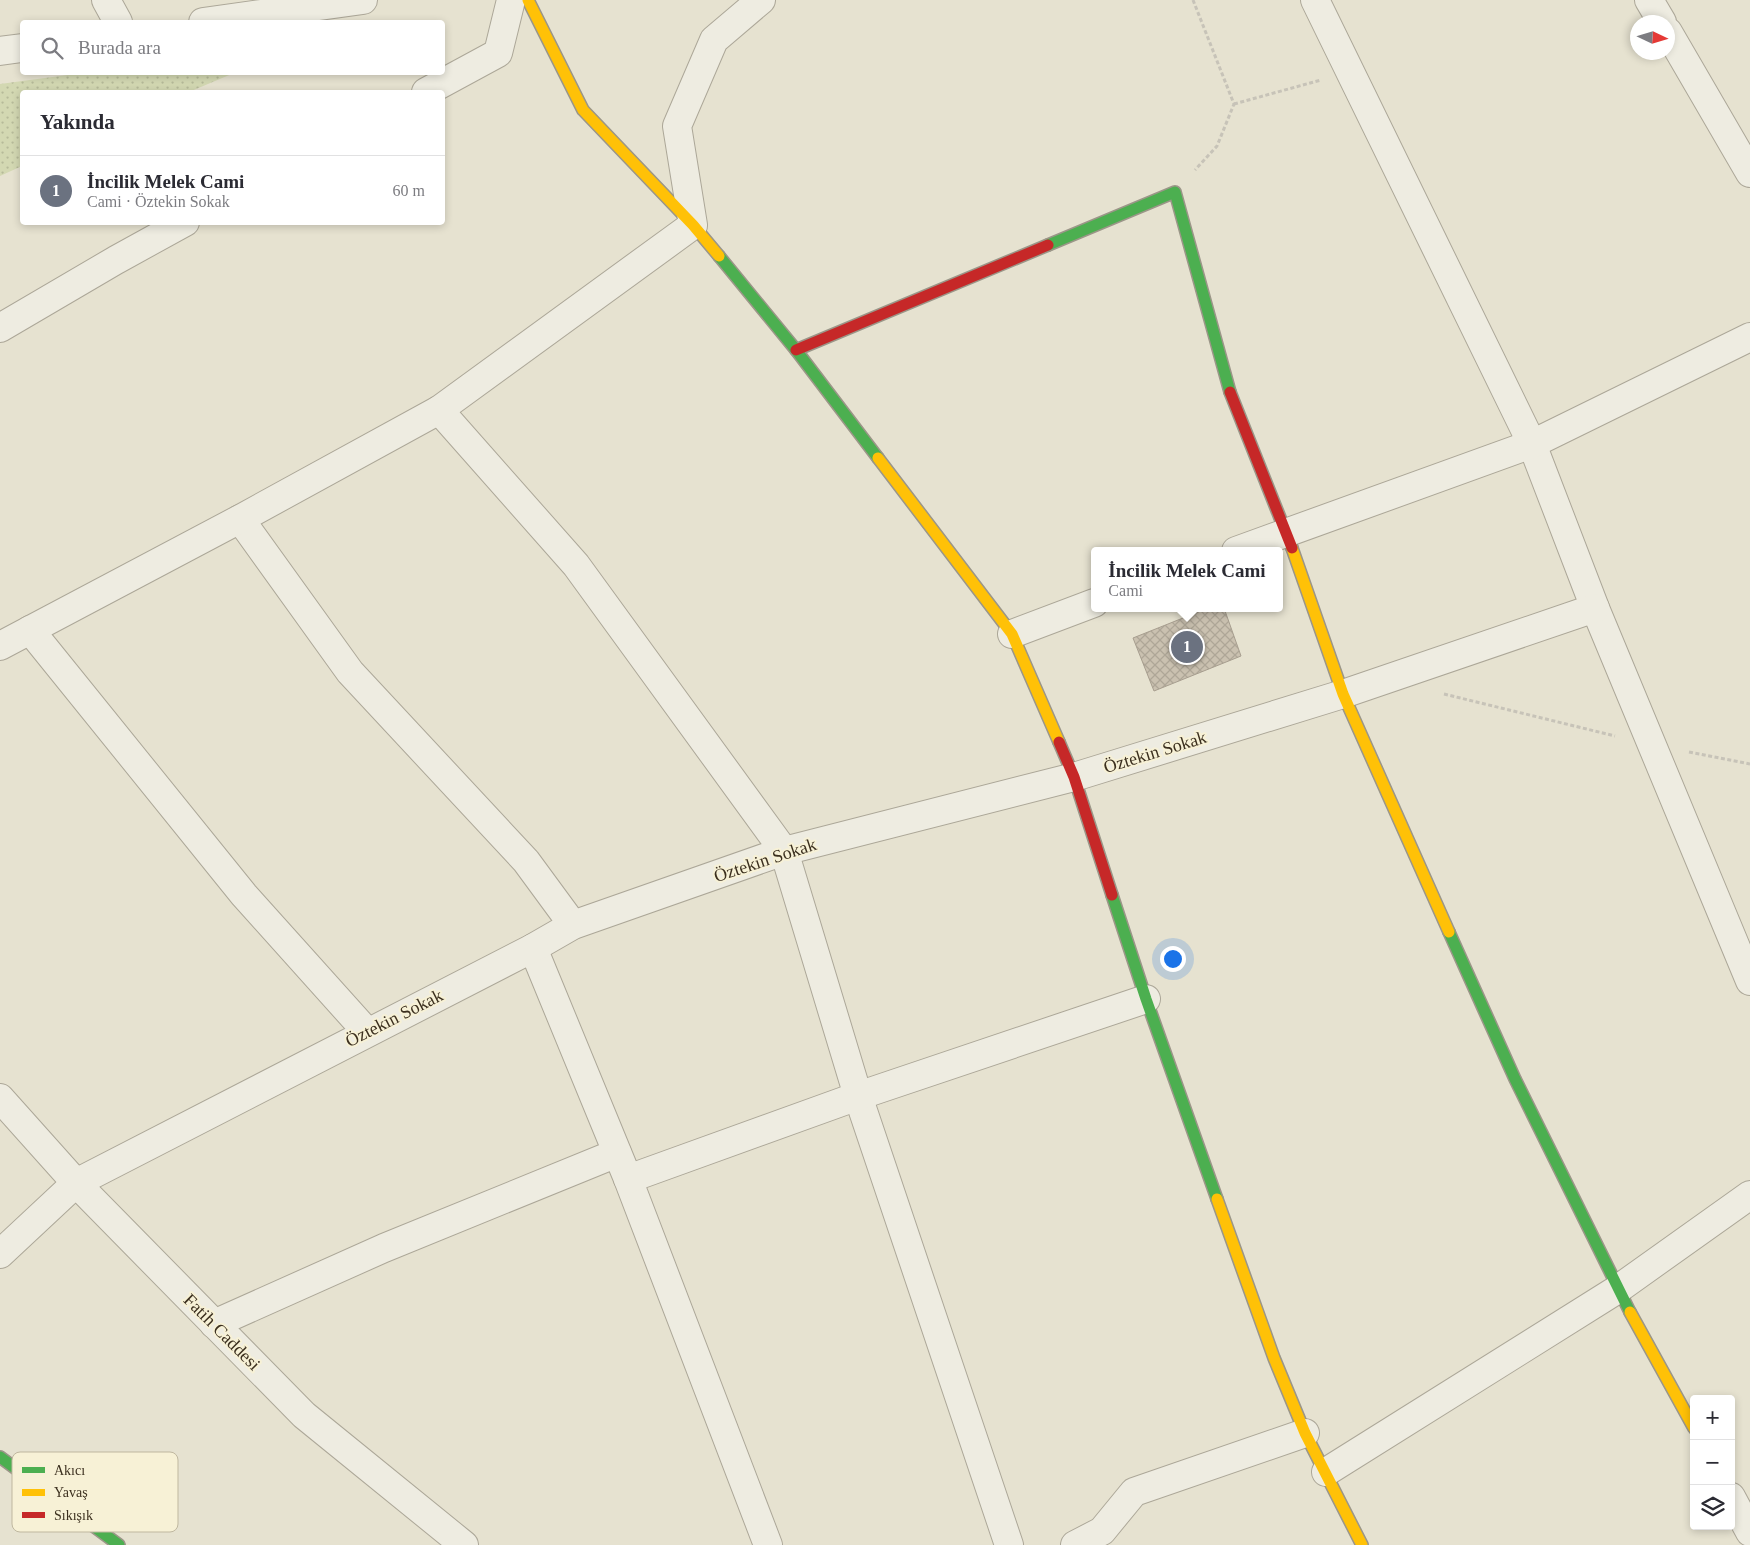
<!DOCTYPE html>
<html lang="tr">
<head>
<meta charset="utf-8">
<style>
	:root { --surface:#fff; --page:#f7f7f7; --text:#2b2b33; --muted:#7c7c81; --line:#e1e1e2; --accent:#0f766e }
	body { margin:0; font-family:"Times New Roman",serif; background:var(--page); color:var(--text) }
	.controls { position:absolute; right:15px; bottom:15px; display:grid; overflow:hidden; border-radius:5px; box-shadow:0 2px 8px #0003 }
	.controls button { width:45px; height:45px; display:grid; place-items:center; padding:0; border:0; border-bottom:1px solid var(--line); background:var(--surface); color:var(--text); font:25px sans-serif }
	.compass { position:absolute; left:1630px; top:15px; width:45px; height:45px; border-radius:50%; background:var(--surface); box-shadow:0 2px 8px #0003; rotate:94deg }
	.you { position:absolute; left:1172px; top:958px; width:18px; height:18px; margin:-12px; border:4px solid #fff; border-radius:50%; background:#1a73e8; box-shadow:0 0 0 8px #1a73e833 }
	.badge { display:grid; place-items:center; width:32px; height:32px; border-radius:50%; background:var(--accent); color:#fff; font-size:16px; font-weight:700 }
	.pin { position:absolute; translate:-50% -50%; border:2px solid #fff; box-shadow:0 1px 5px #0006 }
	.popup { position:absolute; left:1091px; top:547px; width:192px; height:65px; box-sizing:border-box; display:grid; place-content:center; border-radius:5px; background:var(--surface); filter:drop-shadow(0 1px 4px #0005); font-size:16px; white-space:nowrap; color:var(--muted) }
	.popup b { font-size:19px; color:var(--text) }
	.popup::after { content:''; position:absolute; left:50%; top:100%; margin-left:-10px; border:10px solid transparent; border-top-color:var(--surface) }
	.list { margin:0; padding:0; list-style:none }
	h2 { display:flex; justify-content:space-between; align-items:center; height:65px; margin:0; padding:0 20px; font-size:21px }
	h2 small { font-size:16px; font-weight:400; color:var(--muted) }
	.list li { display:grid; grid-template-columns:32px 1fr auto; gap:15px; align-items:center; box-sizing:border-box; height:70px; padding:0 20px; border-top:1px solid var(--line) }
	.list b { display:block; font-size:19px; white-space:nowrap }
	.list p { margin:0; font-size:16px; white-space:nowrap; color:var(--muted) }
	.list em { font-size:16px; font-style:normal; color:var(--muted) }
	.icon { flex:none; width:28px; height:28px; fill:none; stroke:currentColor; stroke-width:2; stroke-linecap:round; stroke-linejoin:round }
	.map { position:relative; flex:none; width:1750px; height:1545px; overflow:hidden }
	.search { position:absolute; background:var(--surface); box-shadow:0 2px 8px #0003; left:20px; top:20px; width:425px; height:55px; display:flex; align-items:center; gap:12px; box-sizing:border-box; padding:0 18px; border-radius:5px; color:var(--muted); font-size:19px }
	.panel { position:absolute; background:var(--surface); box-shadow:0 2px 8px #0003; left:20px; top:90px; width:425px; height:135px; border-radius:5px }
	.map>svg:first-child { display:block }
	.park { fill:url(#park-dots) }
	.building { fill:url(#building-cross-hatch); stroke:#a79e8f }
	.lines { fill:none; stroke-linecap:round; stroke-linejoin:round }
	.street-casing { stroke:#aca798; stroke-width:30 }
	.fast-casing { stroke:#9b9688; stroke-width:14 }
	.slow-casing { stroke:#9b9688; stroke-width:14 }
	.jam-casing { stroke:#9b9688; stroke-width:14 }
	.path { stroke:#c7c3b8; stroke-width:3; stroke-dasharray:4 2.5; stroke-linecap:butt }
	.street { stroke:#eeece1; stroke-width:28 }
	.fast { stroke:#4caf50; stroke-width:11 }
	.slow { stroke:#ffc107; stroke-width:11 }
	.jam { stroke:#c62828; stroke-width:11 }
	.labels { text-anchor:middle; stroke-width:4; stroke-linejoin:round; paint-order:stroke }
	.street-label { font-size:18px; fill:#3c301f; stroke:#f7f1d6 }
	.key { fill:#f7f1d6; stroke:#bfb79f; stroke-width:1 }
	.key-label { font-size:14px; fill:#3c301f }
</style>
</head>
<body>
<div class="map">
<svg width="1750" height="1545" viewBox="0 0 1750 1545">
	<defs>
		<pattern id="park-dots" width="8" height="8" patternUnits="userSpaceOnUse" patternTransform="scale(1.25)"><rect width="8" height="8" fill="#d3d8b2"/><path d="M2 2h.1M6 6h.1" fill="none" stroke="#b6ba99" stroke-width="1.8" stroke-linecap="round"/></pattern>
		<pattern id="building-cross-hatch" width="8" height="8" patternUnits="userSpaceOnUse" patternTransform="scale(1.25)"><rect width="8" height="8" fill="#cac1b0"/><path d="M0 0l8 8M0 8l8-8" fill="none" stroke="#aea697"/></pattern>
	</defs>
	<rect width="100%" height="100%" fill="#e6e2d0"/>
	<polygon class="park" points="90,72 234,72 234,73 189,92 22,92 22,166 0,176 0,84"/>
	<polygon class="building" points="1208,608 1224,608 1241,656 1154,691 1133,638"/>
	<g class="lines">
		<g class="street-casing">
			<g id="street">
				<polyline points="106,0 118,22"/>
				<polyline points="1315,0 1532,444 1595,608 1750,981"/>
				<polyline points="1649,0 1662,22"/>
				<polyline points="203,22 363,0"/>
				<polyline points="1668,32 1750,173"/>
				<polyline points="0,51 22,48"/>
				<polyline points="426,92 498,53 511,0"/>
				<polyline points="0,328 116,260 185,222"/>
				<polyline points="439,410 576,565 784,851 858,1096 1009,1545"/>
				<polyline points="240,519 350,672 526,861 573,925"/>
				<polyline points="1236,551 1532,444 1750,337"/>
				<polyline points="30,630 244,895 367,1032"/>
				<polyline points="1012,634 1094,603"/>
				<polyline points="0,646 240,519 439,410 693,225 677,126 714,40 761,0"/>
				<polyline points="533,948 628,1179 768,1545"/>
				<polyline points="0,1098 76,1183 304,1415 464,1545"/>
				<polyline points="628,1179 858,1096 1146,999"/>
				<polyline points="0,1254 76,1183 533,948 573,925 784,851 1074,777 1343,694 1595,608"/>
				<polyline points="214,1324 384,1248 617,1153"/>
				<polyline points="1326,1472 1618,1289 1750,1195"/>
				<polyline points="1731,1497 1750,1532"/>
				<polyline points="1075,1545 1102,1531 1134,1492 1305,1433"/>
			</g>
		</g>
		<g class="fast-casing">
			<g id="fast">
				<polyline points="1048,245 1175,192 1230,392"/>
				<polyline points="719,256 796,350 878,458"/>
				<polyline points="1112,895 1146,999 1217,1199"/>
				<polyline points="1449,932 1515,1079 1630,1312"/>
				<polyline points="0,1457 119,1545"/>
			</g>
		</g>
		<g class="slow-casing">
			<g id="slow">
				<polyline points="528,0 583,110 693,225 719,256"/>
				<polyline points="878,458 1012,634 1059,742"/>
				<polyline points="1292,548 1343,694 1449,932"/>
				<polyline points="1217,1199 1274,1358 1305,1433 1362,1545"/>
				<polyline points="1630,1312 1694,1428"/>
			</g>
		</g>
		<g class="jam-casing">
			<g id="jam">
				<polyline points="796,350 1048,245"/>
				<polyline points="1230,392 1292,548"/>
				<polyline points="1059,742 1074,777 1112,895"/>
			</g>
		</g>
		<g class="path">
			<polyline points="1193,0 1234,104 1217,146 1195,170"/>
			<polyline points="1234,104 1321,80"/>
			<polyline points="1444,694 1615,736"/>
			<polyline points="1689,752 1750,764"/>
		</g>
		<use href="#street" class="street"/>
		<use href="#fast" class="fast"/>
		<use href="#slow" class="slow"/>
		<use href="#jam" class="jam"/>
	</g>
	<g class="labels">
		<g class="street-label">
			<text transform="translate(1155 752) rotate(-17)" y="6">Öztekin Sokak</text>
			<text transform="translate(765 860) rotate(-18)" y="6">Öztekin Sokak</text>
			<text transform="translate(394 1018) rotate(-27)" y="6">Öztekin Sokak</text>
			<text transform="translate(222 1332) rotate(45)" y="6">Fatih Caddesi</text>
		</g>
	</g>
	<rect x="12" y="1452" width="166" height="80" rx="8" class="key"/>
	<rect x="22" y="1467" width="23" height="6" fill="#4caf50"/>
	<rect x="22" y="1489" width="23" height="7" fill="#ffc107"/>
	<rect x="22" y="1512" width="23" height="6" fill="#c62828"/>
	<g class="key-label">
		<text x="54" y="1475">Akıcı</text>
		<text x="54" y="1497">Yavaş</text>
		<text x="54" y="1520">Sıkışık</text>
	</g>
</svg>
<div class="controls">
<button>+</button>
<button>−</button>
<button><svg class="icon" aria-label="layers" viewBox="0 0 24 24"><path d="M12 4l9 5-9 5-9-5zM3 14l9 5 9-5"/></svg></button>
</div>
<svg class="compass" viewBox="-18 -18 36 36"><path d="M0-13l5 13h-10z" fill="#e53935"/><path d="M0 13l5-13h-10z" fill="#7c7c81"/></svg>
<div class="you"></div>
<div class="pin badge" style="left:1187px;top:647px;background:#6b7280">1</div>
<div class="popup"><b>İncilik Melek Cami</b>Cami</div>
<div class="search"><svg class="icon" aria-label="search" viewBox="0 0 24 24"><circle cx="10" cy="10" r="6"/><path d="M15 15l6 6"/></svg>Burada ara</div>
<section class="panel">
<h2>Yakında<small></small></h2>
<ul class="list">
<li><span class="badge" style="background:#6b7280">1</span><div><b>İncilik Melek Cami</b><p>Cami · Öztekin Sokak</p></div><em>60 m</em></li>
</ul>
</section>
</div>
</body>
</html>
